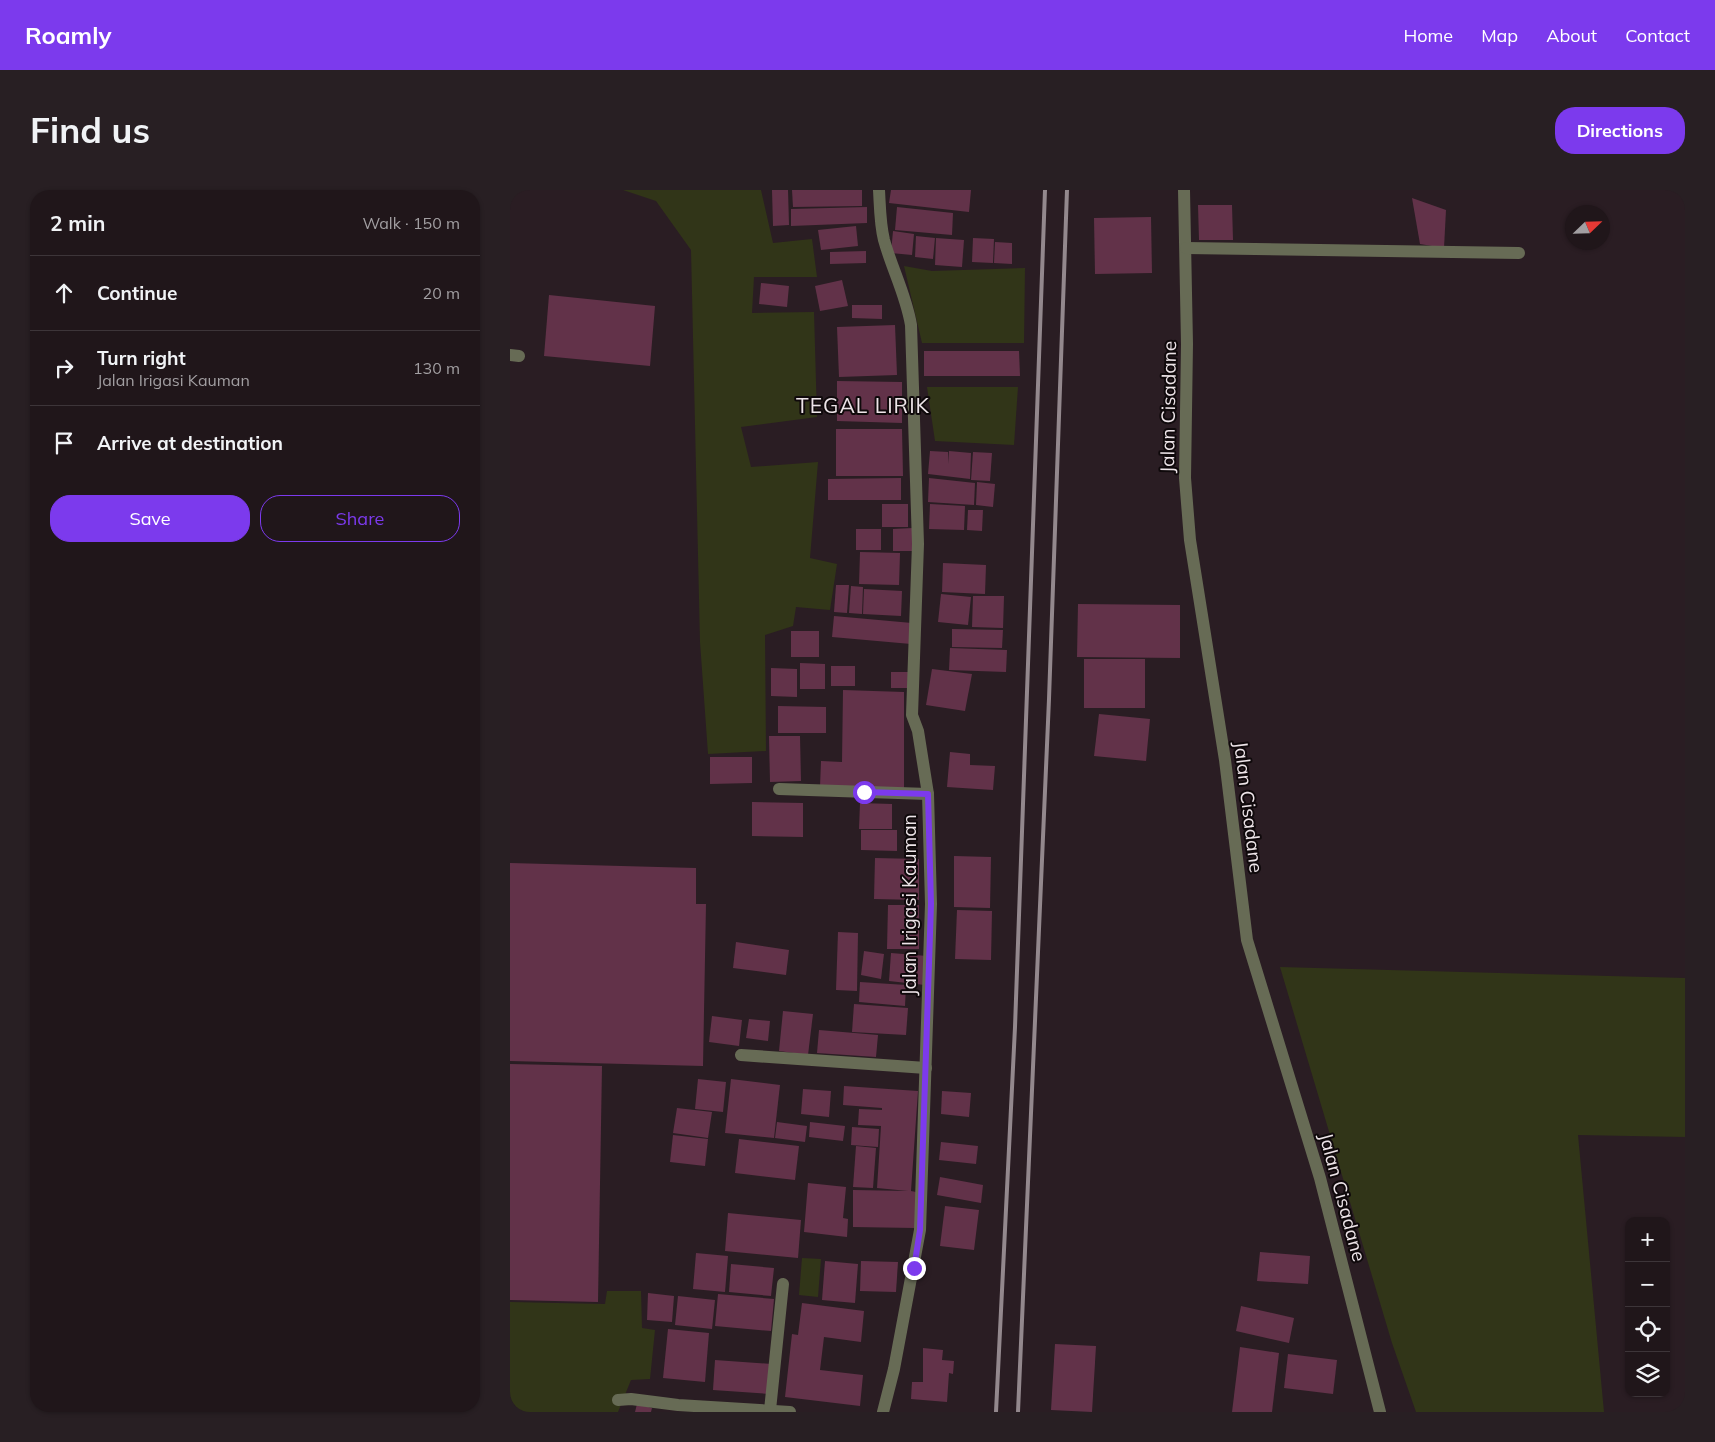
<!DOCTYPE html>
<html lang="en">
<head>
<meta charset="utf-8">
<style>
	:root { --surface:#20161a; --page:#281f23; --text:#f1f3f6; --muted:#a29fa2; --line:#3d3539; --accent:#7c3aed }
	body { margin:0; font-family:Mulish,sans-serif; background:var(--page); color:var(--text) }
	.controls { position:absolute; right:15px; bottom:15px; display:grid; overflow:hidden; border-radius:10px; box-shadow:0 1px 4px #0004 }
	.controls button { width:45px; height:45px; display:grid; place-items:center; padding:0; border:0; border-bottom:1px solid var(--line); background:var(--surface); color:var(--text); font:25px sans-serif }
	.compass { position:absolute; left:1055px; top:15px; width:45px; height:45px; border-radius:50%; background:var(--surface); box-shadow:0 1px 4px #0004; rotate:67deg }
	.stop { position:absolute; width:15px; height:15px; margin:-11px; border:4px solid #7c3aed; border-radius:50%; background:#fff }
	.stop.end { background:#7c3aed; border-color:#fff; box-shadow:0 1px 5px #0008 }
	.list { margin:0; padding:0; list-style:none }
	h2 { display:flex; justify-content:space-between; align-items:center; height:65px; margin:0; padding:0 20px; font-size:21px }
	h2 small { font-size:16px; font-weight:400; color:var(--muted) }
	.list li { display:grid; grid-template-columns:32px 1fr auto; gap:15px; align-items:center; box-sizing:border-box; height:75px; padding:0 20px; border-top:1px solid var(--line) }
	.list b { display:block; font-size:19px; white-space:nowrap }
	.list p { margin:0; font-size:16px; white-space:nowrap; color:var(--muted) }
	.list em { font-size:16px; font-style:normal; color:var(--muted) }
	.actions { display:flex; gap:10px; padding:15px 20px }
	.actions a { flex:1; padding:11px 0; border:1px solid var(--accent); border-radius:20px; text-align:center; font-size:18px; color:var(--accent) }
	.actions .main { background:var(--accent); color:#fff }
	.icon { flex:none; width:28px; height:28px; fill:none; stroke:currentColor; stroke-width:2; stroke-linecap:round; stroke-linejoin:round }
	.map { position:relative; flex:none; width:1175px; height:1222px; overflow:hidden; border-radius:20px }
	header { display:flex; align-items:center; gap:30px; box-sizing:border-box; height:70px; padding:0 25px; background:var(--accent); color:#fff }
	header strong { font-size:24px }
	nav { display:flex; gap:28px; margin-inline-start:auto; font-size:18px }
	.intro { display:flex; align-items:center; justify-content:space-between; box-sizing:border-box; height:120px; padding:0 30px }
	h1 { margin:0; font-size:35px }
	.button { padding:12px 22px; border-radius:20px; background:var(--accent); color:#fff; font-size:18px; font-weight:700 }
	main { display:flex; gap:30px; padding:0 30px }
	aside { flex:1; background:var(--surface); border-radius:20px; box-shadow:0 1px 4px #0004 }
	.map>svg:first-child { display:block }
	.green { fill:#313518 }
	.building { fill:#623249 }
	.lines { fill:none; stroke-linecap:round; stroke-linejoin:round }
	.lane { stroke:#676b55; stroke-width:12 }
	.street { stroke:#676b55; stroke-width:12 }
	.rail { stroke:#93888d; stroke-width:4 }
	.route { stroke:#7c3aed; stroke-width:6 }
	.labels { text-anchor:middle; stroke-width:4; stroke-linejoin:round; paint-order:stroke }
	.street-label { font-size:19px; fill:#ede4e8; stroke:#0f090b }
	.quarter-label { font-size:21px; letter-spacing:1px; fill:#ede4e8; stroke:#0f090b }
</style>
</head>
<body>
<header>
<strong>Roamly</strong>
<nav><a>Home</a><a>Map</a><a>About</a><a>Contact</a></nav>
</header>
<div class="intro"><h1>Find us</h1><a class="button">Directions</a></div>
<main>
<aside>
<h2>2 min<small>Walk · 150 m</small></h2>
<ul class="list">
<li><svg class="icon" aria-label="ahead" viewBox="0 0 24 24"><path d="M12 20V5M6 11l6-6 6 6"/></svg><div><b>Continue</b></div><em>20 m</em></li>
<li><svg class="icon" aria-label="right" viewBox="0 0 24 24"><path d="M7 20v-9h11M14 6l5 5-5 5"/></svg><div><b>Turn right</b><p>Jalan Irigasi Kauman</p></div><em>130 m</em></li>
<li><svg class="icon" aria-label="arrive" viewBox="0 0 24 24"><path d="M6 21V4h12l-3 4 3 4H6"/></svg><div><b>Arrive at destination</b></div></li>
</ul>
<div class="actions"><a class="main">Save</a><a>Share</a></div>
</aside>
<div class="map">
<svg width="1175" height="1222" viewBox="0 0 1175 1222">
	<rect width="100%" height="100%" fill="#2a1d23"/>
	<g class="green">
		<polygon points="113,0 251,0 263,53 302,49 307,87 244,87 242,123 304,122 307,227 231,237 241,277 308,272 300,368 327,374 320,420 286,417 283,436 255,445 256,561 198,564 190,452 181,60 146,11"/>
		<polygon points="394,76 422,81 515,78 514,153 412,153"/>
		<polygon points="417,197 508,197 504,255 425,251"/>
		<polygon points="770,777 1175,788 1175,947 1068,945 1094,1222 906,1222 882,1153"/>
		<polygon points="292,1068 311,1069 308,1107 289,1105"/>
		<polygon points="97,1101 131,1101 132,1138 145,1140 140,1189 121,1190 108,1222 0,1222 0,1112 95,1114"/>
	</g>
	<g class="building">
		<polygon points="262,0 278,0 279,35 263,36"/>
		<polygon points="282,0 352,0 352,16 283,17"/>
		<polygon points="381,0 461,0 459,22 379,13"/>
		<polygon points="902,8 936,20 934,58 910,54"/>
		<polygon points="688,15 722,15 723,50 689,50"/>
		<polygon points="357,17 357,33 281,36 281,19"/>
		<polygon points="387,17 443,23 442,45 385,40"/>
		<polygon points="641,27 642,83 585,84 584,28"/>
		<polygon points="346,36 348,56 311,60 308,40"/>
		<polygon points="383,41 404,44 402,65 381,63"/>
		<polygon points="406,46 425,48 423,69 405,67"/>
		<polygon points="426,48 454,50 452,77 425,75"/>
		<polygon points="463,48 484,49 483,73 462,72"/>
		<polygon points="485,52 502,53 502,74 484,73"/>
		<polygon points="356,61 356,73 320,74 320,62"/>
		<polygon points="332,90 338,116 310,121 305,96"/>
		<polygon points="251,93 279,96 277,117 249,114"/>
		<polygon points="39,105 145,116 140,176 34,166"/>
		<polygon points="342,115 372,115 372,129 342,128"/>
		<polygon points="385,135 387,185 329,187 327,137"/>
		<polygon points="414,161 509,161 510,186 414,186"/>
		<polygon points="327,191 392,192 392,233 327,231"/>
		<polygon points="326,239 392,239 393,286 326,286"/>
		<polygon points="420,261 438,262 438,274 439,261 461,263 460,289 418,284"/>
		<polygon points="463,262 482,263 480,291 461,290"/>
		<polygon points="391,288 391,310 318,310 318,289"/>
		<polygon points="419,288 465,293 464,315 418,312"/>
		<polygon points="467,292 485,294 483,317 466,315"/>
		<rect x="372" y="314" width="26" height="23"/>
		<polygon points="420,314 455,316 454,340 419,339"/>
		<polygon points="458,320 473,320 472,341 457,340"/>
		<polygon points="403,338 403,361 383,361 383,339"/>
		<rect x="346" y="339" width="25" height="21"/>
		<polygon points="350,362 390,363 389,395 349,394"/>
		<polygon points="433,373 476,375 475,404 432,402"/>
		<polygon points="326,395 339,395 337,423 324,422"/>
		<polygon points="341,396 353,397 352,424 339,423"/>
		<polygon points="354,399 392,401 391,426 353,424"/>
		<polygon points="431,404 461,407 458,435 428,432"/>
		<polygon points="463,406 494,406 493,438 462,437"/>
		<polygon points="568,414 670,415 670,468 567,467"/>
		<polygon points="324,426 402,433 401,454 322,447"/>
		<polygon points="442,439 493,440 492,458 442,457"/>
		<rect x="281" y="441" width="28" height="26"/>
		<polygon points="440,458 497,460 496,482 439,480"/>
		<rect x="574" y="469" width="61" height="49"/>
		<polygon points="290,473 315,474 315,499 290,499"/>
		<rect x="321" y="476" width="24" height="20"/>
		<polygon points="261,478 287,479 287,507 261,506"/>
		<polygon points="422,479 462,484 455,521 416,515"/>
		<rect x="381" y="482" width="18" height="16"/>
		<polygon points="333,500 394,502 394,599 310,597 311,571 332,572"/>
		<polygon points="268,516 316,517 316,543 268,543"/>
		<polygon points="589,524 640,529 636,571 584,566"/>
		<polygon points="259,546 290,546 291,591 260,592"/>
		<polygon points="440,562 460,564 460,575 485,576 483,600 437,597"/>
		<polygon points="200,567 242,567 242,593 200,594"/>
		<polygon points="242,612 293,613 293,647 242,646"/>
		<polygon points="350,613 382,614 382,639 349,639"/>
		<polygon points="351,640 387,640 387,661 351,660"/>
		<polygon points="444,666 481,667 480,718 444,717"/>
		<polygon points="365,668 409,669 409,710 364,709"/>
		<polygon points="0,673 186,678 186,714 196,714 193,876 0,871"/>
		<polygon points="378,715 409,715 409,759 377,759"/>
		<polygon points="447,720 482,721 481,770 445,769"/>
		<polygon points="328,742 348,743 347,801 326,800"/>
		<polygon points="226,752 279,760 276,785 223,778"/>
		<polygon points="354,761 374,764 371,789 351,785"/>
		<polygon points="381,763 417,766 415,795 379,791"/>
		<polygon points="350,792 396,795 395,816 349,812"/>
		<polygon points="344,814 398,818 396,845 342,842"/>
		<polygon points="273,821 303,824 298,865 269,861"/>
		<polygon points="202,826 232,830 229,856 199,852"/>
		<polygon points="239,829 260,831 258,851 236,848"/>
		<polygon points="309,840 368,845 366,867 307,863"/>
		<polygon points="0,874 92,876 88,1112 0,1110"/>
		<polygon points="188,889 216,892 213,922 185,919"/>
		<polygon points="221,889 270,895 264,948 215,943"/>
		<polygon points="334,896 408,901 401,1001 406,1002 405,1038 343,1037 343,1000 398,1001 367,998 371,936 348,935 349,919 372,920 372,918 333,915"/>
		<polygon points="293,899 321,901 319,927 291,924"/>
		<polygon points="432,901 461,903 459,927 431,924"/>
		<polygon points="167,918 202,922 198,948 163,943"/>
		<polygon points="267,932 297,936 295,952 265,948"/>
		<polygon points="300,932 335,936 333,951 299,947"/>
		<polygon points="342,937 369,939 368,957 341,955"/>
		<polygon points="163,945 198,949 195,976 160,972"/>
		<polygon points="229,949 289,956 285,990 225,983"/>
		<polygon points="431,952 468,956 466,974 429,970"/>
		<polygon points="346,956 366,958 363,998 343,997"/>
		<polygon points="430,987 473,995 471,1013 427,1005"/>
		<polygon points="298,993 336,997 333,1028 338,1029 337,1047 294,1042"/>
		<polygon points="435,1016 469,1020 464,1060 430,1056"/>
		<polygon points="218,1023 291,1030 288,1068 215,1061"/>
		<polygon points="750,1062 800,1066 798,1094 747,1091"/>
		<polygon points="186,1063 218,1066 215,1102 183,1099"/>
		<polygon points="315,1071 348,1074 345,1113 312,1110"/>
		<polygon points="351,1071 388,1072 386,1102 350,1101"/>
		<polygon points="221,1074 264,1078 261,1106 219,1102"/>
		<polygon points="138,1103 164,1106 162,1132 137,1130"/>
		<polygon points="208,1104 264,1109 261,1141 205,1136"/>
		<polygon points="168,1106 205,1110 202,1139 165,1135"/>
		<polygon points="292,1113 354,1121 351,1152 314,1147 310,1180 353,1185 350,1216 275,1207 282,1144 288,1145"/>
		<polygon points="731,1116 784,1128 779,1153 726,1141"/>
		<polygon points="158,1139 199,1143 195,1192 153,1188"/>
		<polygon points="545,1154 586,1156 582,1222 541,1220"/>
		<polygon points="730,1157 769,1163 762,1222 722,1222"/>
		<polygon points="413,1158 433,1160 432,1170 444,1171 443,1184 439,1183 437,1212 401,1209 402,1192 413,1192"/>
		<polygon points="778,1164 827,1170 823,1204 774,1198"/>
		<polygon points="205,1170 262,1174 260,1204 203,1200"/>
		<polygon points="127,1214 142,1218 141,1222 125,1222"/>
	</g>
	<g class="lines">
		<polyline class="lane" points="0,165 9,166"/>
		<g class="street">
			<path d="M369,0C370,17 370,34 374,50C382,79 396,105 401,135L408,354L402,525L408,541L418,604L421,714L410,1040L384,1179L373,1222"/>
			<polyline points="674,0 677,154 675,288 680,350 715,570 737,750 810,988 870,1222"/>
			<polyline points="676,58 1009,63"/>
			<polyline points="269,599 418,604"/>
			<polyline points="231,865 416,878"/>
			<polyline points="108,1210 121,1209 168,1215 280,1222"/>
			<polyline points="260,1220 273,1094"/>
		</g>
		<g class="rail">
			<polyline points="486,1222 505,837 535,0"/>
			<polyline points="508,1222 539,509 557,0"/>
		</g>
	</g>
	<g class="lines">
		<polyline class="route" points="354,602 418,604 421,714 410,1040 404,1078"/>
	</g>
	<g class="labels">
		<g class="street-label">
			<text transform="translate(658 217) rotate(-89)" y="7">Jalan Cisadane</text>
			<text transform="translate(739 617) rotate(83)" y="7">Jalan Cisadane</text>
			<text transform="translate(399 715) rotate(-90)" y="7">Jalan Irigasi Kauman</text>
			<text transform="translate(833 1007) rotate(75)" y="7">Jalan Cisadane</text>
		</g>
		<g class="quarter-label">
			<text x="353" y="223">TEGAL LIRIK</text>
		</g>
	</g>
</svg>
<div class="controls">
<button>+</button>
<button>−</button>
<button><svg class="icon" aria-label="locate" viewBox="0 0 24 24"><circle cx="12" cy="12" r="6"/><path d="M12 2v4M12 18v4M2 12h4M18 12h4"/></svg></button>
<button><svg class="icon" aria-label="layers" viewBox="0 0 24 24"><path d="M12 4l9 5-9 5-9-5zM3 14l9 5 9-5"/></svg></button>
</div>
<svg class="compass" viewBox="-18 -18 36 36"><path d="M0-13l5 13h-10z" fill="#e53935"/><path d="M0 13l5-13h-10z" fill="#a29fa2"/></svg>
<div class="stop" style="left:354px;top:602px"></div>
<div class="stop end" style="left:404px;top:1078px"></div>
</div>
</main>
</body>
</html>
